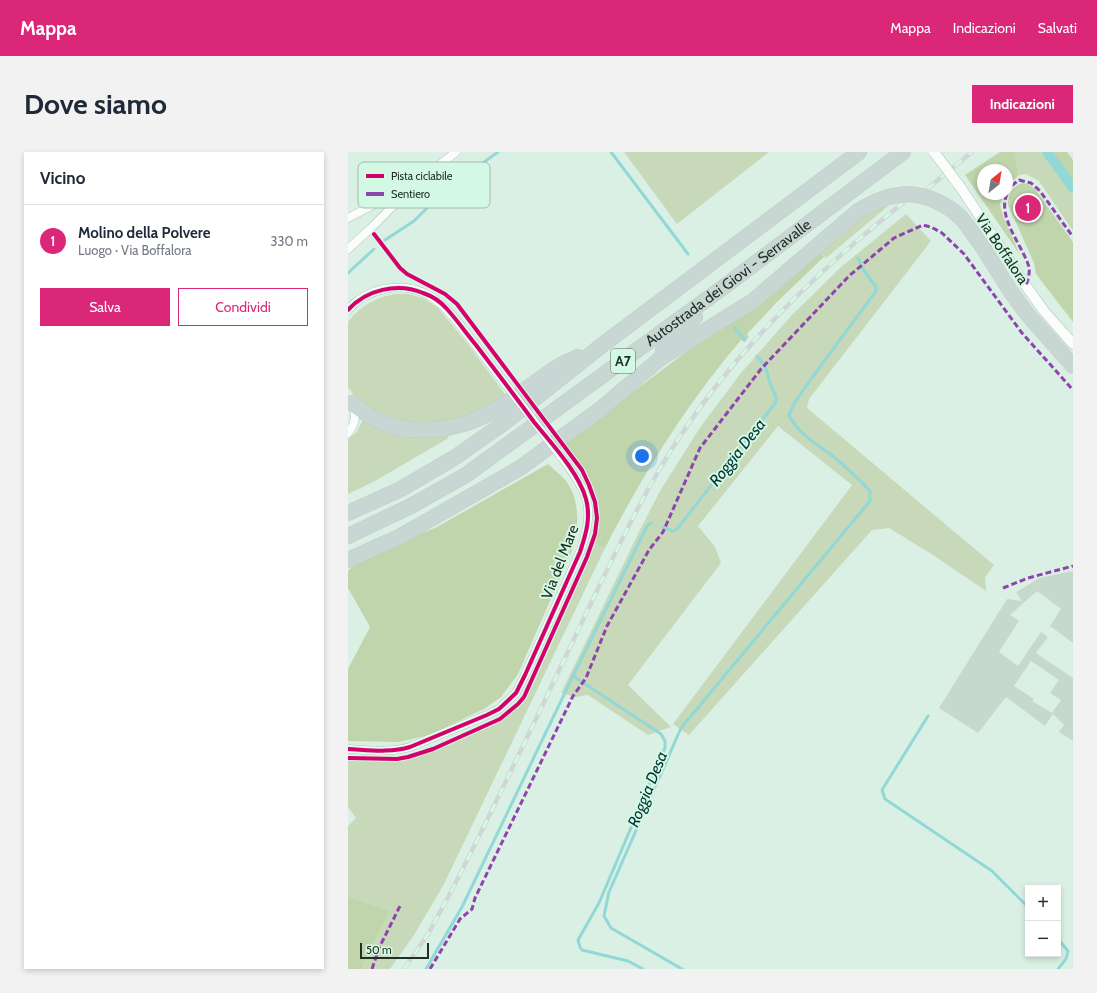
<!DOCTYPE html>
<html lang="it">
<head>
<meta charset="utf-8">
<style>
	:root { --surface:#fff; --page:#f2f2f3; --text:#1f2937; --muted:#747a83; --line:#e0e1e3; --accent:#db2777 }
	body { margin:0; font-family:Cabin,sans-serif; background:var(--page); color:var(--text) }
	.controls { position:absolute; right:12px; bottom:12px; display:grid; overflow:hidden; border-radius:0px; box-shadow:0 2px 6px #0003 }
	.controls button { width:36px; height:36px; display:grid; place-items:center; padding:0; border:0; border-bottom:1px solid var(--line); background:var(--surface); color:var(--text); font:20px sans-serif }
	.compass { position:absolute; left:629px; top:12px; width:36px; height:36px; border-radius:50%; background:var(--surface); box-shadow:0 2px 6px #0003; rotate:31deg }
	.scale { position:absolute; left:12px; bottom:10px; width:69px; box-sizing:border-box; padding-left:4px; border:2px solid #212f27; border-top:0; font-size:11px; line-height:14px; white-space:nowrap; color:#212f27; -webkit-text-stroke:3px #d3f8e3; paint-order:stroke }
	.you { position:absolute; left:294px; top:304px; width:14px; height:14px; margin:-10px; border:3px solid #fff; border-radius:50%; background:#1a73e8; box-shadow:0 0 0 6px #1a73e833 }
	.badge { display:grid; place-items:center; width:26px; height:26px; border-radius:50%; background:var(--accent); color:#fff; font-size:13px; font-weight:700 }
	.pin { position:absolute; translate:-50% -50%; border:2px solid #fff; box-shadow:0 1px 4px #0006 }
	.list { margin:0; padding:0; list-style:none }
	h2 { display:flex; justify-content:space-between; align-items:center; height:52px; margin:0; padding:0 16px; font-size:17px }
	h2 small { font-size:13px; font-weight:400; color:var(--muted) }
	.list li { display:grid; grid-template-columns:26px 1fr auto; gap:12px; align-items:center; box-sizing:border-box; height:72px; padding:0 16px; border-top:1px solid var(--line) }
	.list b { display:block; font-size:15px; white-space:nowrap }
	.list p { margin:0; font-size:13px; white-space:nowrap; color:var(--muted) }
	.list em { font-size:13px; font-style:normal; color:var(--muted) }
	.actions { display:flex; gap:8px; padding:12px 16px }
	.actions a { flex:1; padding:9px 0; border:1px solid var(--accent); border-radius:0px; text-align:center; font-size:14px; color:var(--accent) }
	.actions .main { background:var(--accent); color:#fff }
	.map { position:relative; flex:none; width:725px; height:817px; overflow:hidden; border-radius:0px }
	header { display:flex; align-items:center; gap:24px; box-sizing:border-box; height:56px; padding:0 20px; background:var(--accent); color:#fff }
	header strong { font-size:19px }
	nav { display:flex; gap:22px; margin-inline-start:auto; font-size:14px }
	.intro { display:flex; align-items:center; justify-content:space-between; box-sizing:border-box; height:96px; padding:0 24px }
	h1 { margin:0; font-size:28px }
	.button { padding:10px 18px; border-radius:0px; background:var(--accent); color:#fff; font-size:14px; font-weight:700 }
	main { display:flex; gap:24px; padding:0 24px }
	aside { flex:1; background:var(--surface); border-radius:0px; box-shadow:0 2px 6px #0003 }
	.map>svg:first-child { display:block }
	.green { fill:#c7d9b8 }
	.forest { fill:#c1d5ac }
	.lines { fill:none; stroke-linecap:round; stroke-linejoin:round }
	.stream { stroke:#91d8d7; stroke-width:3 }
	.canal { stroke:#91d8d7; stroke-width:10 }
	.building { fill:#c7d9ca; fill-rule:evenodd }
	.minor-casing { stroke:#b0c0b7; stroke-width:9 }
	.tertiary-casing { stroke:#b0c0b7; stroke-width:11 }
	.motorway-casing { stroke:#c2ccc6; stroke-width:16 }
	.minor { stroke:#fafdfb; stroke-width:8 }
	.tertiary { stroke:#fafdfb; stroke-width:10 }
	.motorway { stroke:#c8d7d4; stroke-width:15 }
	.rail-casing { stroke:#d0d6d3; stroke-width:4.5 }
	.rail { stroke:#d3f8e3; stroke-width:3; stroke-dasharray:9; stroke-linecap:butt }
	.minor-bridge-casing { stroke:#b0c0b7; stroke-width:9; stroke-linecap:butt }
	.tertiary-bridge-casing { stroke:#b0c0b7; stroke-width:11; stroke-linecap:butt }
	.motorway-bridge-casing { stroke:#c2ccc6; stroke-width:16; stroke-linecap:butt }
	.minor-bridge { stroke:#fafdfb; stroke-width:8 }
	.tertiary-bridge { stroke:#fafdfb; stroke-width:10 }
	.motorway-bridge { stroke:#c8d7d4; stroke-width:15 }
	.quiet { stroke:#8e44ad; stroke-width:3; stroke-dasharray:6 3; stroke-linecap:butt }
	.cycleway-casing { stroke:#d3f8e3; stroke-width:6 }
	.cycleway { stroke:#d6006c; stroke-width:4 }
	.labels { text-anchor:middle; stroke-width:4; stroke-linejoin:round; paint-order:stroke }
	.shield { fill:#d3f8e3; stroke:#566b5f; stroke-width:1 }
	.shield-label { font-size:14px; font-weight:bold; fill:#212f27 }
	.street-label { font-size:15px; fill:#212f27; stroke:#d3f8e3 }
	.water-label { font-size:16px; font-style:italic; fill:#043335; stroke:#d3f8e3 }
	.key { fill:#d3f8e3; stroke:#9ebcab; stroke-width:1 }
	.key-label { font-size:11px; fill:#212f27 }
</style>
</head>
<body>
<header>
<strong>Mappa</strong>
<nav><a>Mappa</a><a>Indicazioni</a><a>Salvati</a></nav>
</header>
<div class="intro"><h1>Dove siamo</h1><a class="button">Indicazioni</a></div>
<main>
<aside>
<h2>Vicino<small></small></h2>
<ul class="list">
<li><span class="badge">1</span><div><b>Molino della Polvere</b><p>Luogo · Via Boffalora</p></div><em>330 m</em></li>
</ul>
<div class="actions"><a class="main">Salva</a><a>Condividi</a></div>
</aside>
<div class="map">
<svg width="725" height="817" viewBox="0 0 725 817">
	<rect width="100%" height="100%" fill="#dbf0e4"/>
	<g class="green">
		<polygon points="276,0 421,0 329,72"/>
		<polygon points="667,0 693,0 725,43 725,79 691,29 678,22 671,23"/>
		<polygon points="540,54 478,106 471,100 516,63 529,55"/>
		<polygon points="558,62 583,89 461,247 459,256 646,413 637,425 638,439 585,403 541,376 524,378 341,583 325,572 504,333 430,274 350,374 367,395 373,411 280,533 323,575 300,583 240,543 227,545 213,541 292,378 312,339 353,274 393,221 443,164 493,115"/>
		<path d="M46,142H61L77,147L90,156L119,191L159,245L110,269L85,273L49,270L17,255L6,244L0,235V170C12,154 27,146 46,142Z"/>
		<polygon points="15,268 100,283 101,284 99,287 27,329 0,342 0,287 8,281"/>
		<path d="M247,392L257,396L96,732L66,783L42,817H15L16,811L42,759L0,744V674L8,666L0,655V607C18,608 37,611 55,608C81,604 106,590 130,580C141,575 153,570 162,562C173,554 179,543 186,531L240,410Z"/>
	</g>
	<g class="forest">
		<polygon points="652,0 667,0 671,23 659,34 659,18 635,18 635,42 655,42 652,53 655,64 672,103 617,23"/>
		<polygon points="702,0 719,0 725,8 725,31"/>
		<path d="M674,31L680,32L687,37L725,90V170L688,122L686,111L660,53C660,43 665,34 674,31Z"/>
		<path d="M471,100L476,105L430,149L399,182L401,185L396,190L393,188C338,253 296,320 257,396L247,392C249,384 250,377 251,370C254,339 234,313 217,291Z"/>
		<path d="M200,312C205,317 213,323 218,329C232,348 230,370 227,392L170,522L153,545L136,557L81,583L51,590L0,589V517L22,475L0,436V420L1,418L13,408L47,392L89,375Z"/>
		<polygon points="0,744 42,759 16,811 15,817 0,817"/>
	</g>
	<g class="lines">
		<g class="stream">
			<polyline points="263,0 340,102"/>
			<polyline points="37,88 66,69 97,38 150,0"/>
			<polyline points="0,121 26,97"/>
			<polyline points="387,176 397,188"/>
			<polyline points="315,375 325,379 329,377 428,250 428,244 423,234 417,214 409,204"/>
			<polyline points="225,524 313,582 317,589 317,596 251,751 230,788 232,795 234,798 280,809 295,817"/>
			<polyline points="580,564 534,638 537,647 644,719 680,755"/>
			<polyline points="710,787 720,799 718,807 710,817"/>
			<polyline points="78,817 114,755 225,524 299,374 303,371"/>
			<path d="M334,817L263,776L256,764L261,740L333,576L522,349V339C511,327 499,316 486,305C470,293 450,282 441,263L447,250L463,227L528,139V135L516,119L510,106"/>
		</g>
		<polyline class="canal" points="699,0 725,36"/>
	</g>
	<g class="building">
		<polygon points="677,40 692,67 682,73 667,46"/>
		<path d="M725,419V491L702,474L713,457L689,439L662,463L671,469L651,500L670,514L693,480L700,485L688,501L725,526V589L711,580L716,573L705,562L697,574L658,545L630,581L591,556L659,447L674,449L668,440L680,433L691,426ZM683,509L711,528L702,541L713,548L704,561L684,549L686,547L666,534Z"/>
	</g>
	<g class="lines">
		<g class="minor-casing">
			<g id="minor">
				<polyline points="0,66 58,36"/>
				<polyline points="0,97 22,77 68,31 108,0"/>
				<path d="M0,158C9,147 22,140 36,137C77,129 97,153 119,182C129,195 139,208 149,221"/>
				<path d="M0,281C7,273 9,264 5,254"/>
				<path d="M0,597C21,598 42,601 62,595L139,563L151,557L168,541L177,523L232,400C247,356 242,344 215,307"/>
			</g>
		</g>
		<g class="tertiary-casing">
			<polyline id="tertiary" points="613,36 678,134 696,159 725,192"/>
		</g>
		<g class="motorway-casing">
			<g id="motorway">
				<polyline points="634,94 663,140 680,163 725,214"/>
				<polyline points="315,198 347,165"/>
				<path d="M4,251C12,257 20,264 29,268C65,286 112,278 146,259C169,246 188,228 211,214C217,210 224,208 230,205"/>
				<polyline points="0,361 53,337 106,306 156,271 253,194 511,0"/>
				<path id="s1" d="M0,384L63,354L118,323L381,131L555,0"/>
				<polyline points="0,408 53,384 172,316 250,259 313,206 405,149 510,59"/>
			</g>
		</g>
		<use href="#minor" class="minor"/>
		<use href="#tertiary" class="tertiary"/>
		<use href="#motorway" class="motorway"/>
		<g class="rail-casing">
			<g id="rail">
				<polyline points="579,37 624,0"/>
				<path d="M56,817L80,782L105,736C150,648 192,559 234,470C264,408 292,346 329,289C389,196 469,119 555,51"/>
			</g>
		</g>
		<use href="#rail" class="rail"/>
		<g class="minor-bridge-casing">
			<polyline id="minor-bridge" points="149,221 215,307"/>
		</g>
		<g class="tertiary-bridge-casing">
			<polyline id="tertiary-bridge" points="586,0 613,36"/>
		</g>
		<g class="motorway-bridge-casing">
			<path id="motorway-bridge" d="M510,59C523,52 535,45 550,43C572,39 599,51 614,67C621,75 627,85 634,94"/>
		</g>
		<use href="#minor-bridge" class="minor-bridge"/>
		<use href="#tertiary-bridge" class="tertiary-bridge"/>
		<use href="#motorway-bridge" class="motorway-bridge"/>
		<g class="quiet">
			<polyline points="659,41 663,34 671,28 683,31 692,39 725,85"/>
			<path d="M659,42C649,64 673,92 680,112C683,119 680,127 678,134"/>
			<polyline points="655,436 680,426 725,414"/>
			<polyline points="24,817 31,796 52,754"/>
			<polyline points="82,817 112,767 124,757 127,746 225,544 238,526 259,474 301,398 315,380 352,296 413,217 501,124 546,86 575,73 583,75 594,81 616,102 674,181 725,238"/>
		</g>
		<g class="cycleway-casing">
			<g id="cycleway">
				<path d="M0,158C18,138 49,130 75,141C84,144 93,150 99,157C109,168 118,181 128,193C147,218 167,244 186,270C203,291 231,321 238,347C243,366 238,382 232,400L177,523L168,541L151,557L139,563L62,595C42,601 21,598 0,597"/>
				<polyline points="0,606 49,607 60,605 85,597 152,567 170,552 176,545 239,405 247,382 249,366 247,350 241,333 234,318 109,152 97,142 59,122 52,116 26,82"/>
			</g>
		</g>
		<use href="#cycleway" class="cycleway"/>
	</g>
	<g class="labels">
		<rect class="shield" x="263" y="197" width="24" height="24" rx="3"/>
		<g class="shield-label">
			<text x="275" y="214">A7</text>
		</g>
		<g class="street-label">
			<text transform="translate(654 97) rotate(56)" y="5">Via Boffalora</text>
			<text dy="5" stroke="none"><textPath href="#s1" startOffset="458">Autostrada dei Giovi - Serravalle</textPath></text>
			<text transform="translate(212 410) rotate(-69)" y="5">Via del Mare</text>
		</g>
		<g class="water-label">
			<text transform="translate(389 300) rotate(-52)" y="6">Roggia Desa</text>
			<text transform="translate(299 637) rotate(-68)" y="6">Roggia Desa</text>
		</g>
	</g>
	<rect x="10" y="10" width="132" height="46" rx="6" class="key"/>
	<rect x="18" y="22" width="18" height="4" fill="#d6006c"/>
	<rect x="18" y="40" width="18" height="4" fill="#8e44ad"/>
	<g class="key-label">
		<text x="43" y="28">Pista ciclabile</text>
		<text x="43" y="46">Sentiero</text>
	</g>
</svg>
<div class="controls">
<button>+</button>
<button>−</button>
</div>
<svg class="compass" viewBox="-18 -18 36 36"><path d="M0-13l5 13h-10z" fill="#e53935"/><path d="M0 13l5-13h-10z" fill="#747a83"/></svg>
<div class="scale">50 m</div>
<div class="you"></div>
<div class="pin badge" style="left:680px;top:56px">1</div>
</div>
</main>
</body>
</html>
